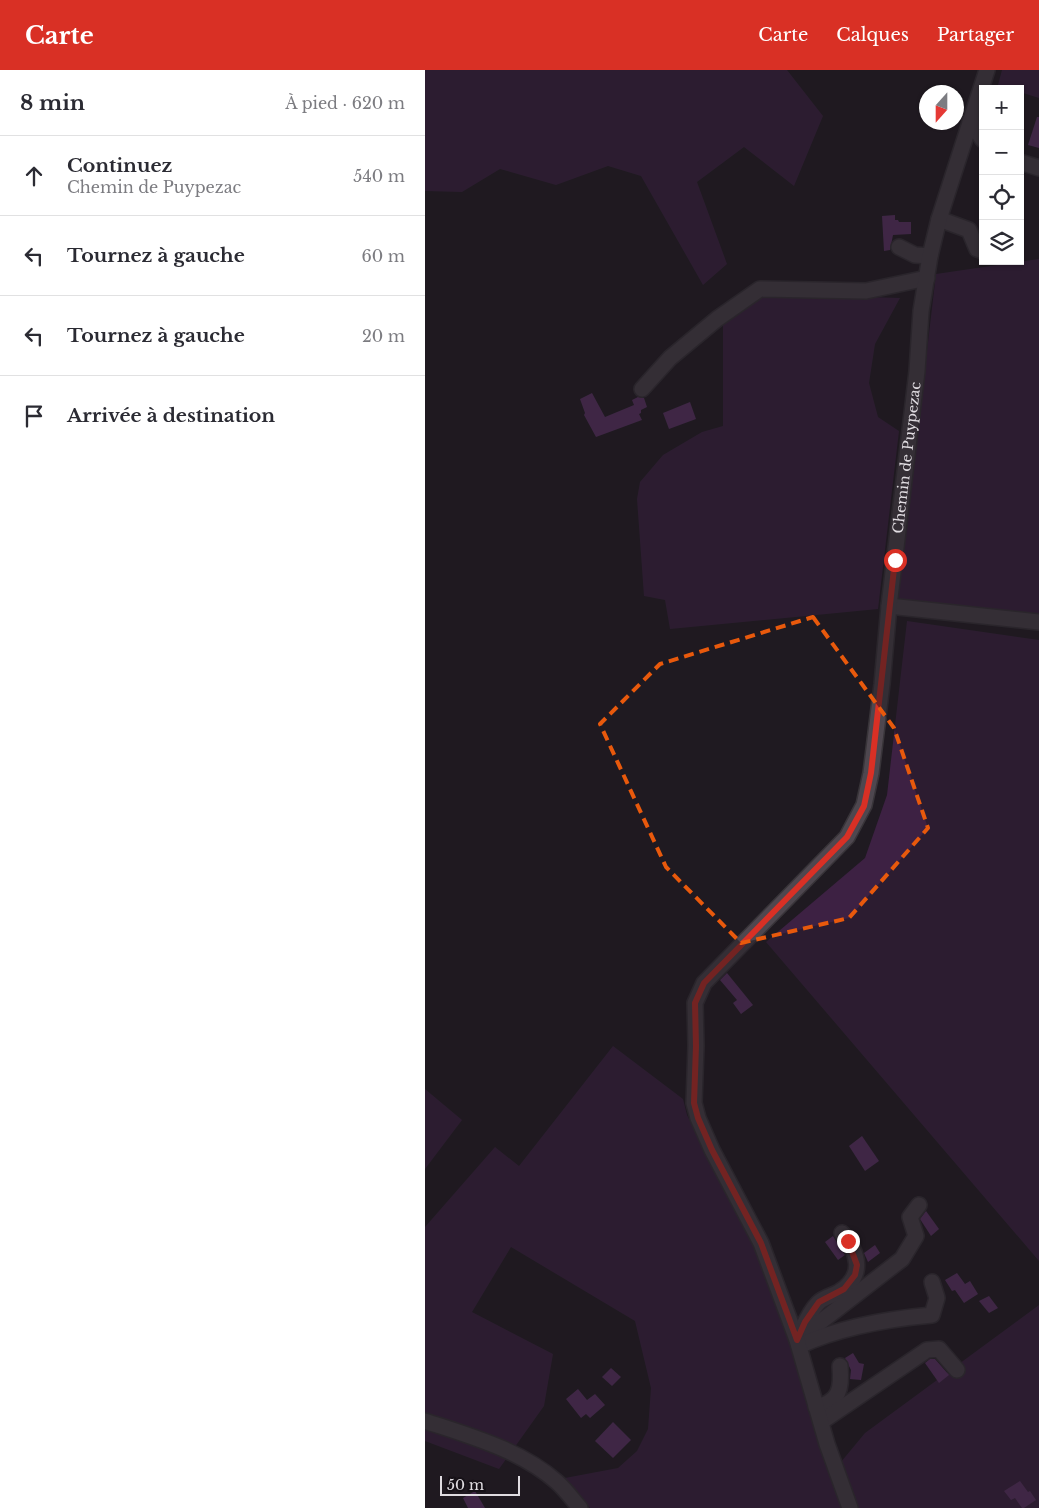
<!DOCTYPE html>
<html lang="fr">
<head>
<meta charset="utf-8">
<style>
	:root { --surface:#fff; --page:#f7f7f7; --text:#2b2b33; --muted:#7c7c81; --line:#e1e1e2; --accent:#d93025 }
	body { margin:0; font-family:"Libre Baskerville",serif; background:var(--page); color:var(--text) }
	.controls { position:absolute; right:15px; top:15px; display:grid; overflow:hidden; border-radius:0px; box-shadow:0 1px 4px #0004 }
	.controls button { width:45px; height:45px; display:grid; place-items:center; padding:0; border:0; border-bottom:1px solid var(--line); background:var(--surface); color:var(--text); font:25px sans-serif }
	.compass { position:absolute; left:494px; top:15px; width:45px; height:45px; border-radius:50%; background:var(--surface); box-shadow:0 1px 4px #0004; rotate:201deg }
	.scale { position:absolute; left:15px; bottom:12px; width:80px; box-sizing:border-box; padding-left:5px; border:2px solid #e0dce1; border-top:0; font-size:14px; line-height:18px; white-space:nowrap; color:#e0dce1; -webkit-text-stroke:4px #161117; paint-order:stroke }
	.stop { position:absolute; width:15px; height:15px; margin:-11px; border:4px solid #d93025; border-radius:50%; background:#fff }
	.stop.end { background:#d93025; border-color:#fff; box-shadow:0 1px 5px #0008 }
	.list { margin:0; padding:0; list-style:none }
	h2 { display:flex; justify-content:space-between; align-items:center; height:65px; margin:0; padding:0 20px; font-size:21px }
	h2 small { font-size:16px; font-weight:400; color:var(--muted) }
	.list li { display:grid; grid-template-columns:32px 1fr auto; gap:15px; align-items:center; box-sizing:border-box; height:80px; padding:0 20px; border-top:1px solid var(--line) }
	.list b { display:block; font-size:19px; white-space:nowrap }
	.list p { margin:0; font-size:16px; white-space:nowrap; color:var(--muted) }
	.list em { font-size:16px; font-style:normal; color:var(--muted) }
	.icon { flex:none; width:28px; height:28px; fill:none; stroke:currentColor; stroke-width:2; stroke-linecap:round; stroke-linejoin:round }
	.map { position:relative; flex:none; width:614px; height:1438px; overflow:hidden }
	header { display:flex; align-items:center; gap:30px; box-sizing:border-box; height:70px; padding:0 25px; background:var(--accent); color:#fff }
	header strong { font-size:24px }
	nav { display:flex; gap:28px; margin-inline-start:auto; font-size:18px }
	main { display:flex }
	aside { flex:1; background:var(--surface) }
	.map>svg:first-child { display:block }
	.green { fill:#3d2143 }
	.building { fill:#663771 }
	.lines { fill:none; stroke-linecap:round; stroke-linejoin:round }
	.minor-casing { stroke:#383439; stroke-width:18 }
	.minor { stroke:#4e474f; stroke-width:15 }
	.route { stroke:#d93025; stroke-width:6 }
	.marked { fill:none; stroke:#e8590c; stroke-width:4; stroke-dasharray:10 6; stroke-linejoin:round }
	.labels { text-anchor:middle; stroke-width:4.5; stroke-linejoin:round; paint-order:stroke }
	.street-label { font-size:14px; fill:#e0dce1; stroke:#161117 }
</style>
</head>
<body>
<header>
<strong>Carte</strong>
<nav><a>Carte</a><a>Calques</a><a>Partager</a></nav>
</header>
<main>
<aside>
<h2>8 min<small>À pied · 620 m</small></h2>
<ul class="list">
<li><svg class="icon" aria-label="ahead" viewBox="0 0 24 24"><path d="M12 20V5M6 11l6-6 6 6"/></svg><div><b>Continuez</b><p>Chemin de Puypezac</p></div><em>540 m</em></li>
<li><svg class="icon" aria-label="left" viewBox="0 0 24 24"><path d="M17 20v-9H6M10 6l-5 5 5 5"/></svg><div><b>Tournez à gauche</b></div><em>60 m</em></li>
<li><svg class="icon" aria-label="left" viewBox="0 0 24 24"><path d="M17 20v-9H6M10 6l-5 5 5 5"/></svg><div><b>Tournez à gauche</b></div><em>20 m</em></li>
<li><svg class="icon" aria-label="arrive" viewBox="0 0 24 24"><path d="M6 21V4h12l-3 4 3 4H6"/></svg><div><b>Arrivée à destination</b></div></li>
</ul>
</aside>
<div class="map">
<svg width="614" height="1438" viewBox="0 0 614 1438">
	<rect width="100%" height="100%" fill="#1f1a21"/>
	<g class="green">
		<polygon points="0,0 362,0 398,46 369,116 319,77 272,112 302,194 278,215 216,106 183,96 131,115 75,99 37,122 0,121"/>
		<polygon points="577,0 614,0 614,28 595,22 595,19 585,19 573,15"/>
		<polygon points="614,189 614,556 472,537 511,204"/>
		<polygon points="339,224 475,228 450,274 444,313 453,347 474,361 453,539 245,559 240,530 219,526 212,429 215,412 238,385 277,362 298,356 298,254 324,233"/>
		<polygon points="482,551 614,570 614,1191 341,872 440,788 462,725"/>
		<polygon points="188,976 258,1029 262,1045 336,1188 368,1280 406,1404 440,1363 614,1235 614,1438 165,1438 140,1408 193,1398 212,1381 223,1359 226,1318 210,1251 86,1177 47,1242 128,1284 119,1336 74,1399 0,1371 0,1157 70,1077 94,1096"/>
		<polygon points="0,1019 37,1050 0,1099"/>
	</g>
	<g class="building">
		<polygon points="612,47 614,47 614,78 603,75"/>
		<polygon points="470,145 470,150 473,150 474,152 486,152 486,164 468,165 465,180 459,181 457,146"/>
		<polygon points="167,323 180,347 209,335 207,330 213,327 219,328 222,337 216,340 216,343 214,344 217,350 171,367 159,345 160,343 155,329"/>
		<polygon points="265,332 271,349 244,359 238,343"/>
		<polygon points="302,903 328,935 316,944 308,933 312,930 295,910"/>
		<polygon points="437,1066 454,1091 440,1101 424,1076"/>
		<polygon points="501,1141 514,1159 506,1166 495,1149"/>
		<polygon points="408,1166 420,1185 413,1190 400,1172"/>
		<polygon points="450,1175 455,1183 443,1192 439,1183"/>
		<polygon points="532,1203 540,1214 545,1211 553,1224 539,1233 530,1220 527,1221 520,1210"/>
		<polygon points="564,1226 573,1238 564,1243 554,1231"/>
		<polygon points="428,1283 434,1293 439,1294 436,1310 425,1309 426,1300 420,1288"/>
		<polygon points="505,1289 510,1289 524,1305 514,1313 500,1293"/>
		<polygon points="186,1298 196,1307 187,1316 177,1307"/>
		<polygon points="153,1319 162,1330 170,1324 180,1335 165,1348 161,1344 156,1348 141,1329"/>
		<polygon points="188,1352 206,1370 188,1388 170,1371"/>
		<polygon points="595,1411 603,1422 605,1421 611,1430 599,1438 597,1438 590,1428 586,1430 579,1421"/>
		<polygon points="50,1421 60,1438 43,1438 38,1428"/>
	</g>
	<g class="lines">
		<g class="minor-casing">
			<g id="minor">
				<polyline points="545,51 558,70"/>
				<polyline points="595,92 614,98"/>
				<polyline points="514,149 544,160 552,179 558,181"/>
				<polyline points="474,177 490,185 505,186"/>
				<polyline points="217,319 245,288 292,249 335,219 441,221 502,208"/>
				<polyline points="464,536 614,552"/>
				<path d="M373,1267C379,1255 384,1242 393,1233C399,1227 407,1226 414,1222C440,1206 434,1183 417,1163"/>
				<polyline points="372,1270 477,1189 491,1166 485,1147 494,1135"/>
				<path d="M374,1276C415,1257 462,1249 507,1245L512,1228L507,1212"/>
				<path d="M391,1337C415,1332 417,1318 415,1296"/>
				<path d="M0,1351C45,1366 96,1380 132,1412C141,1420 148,1430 155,1438"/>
				<polyline points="396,1352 502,1280 514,1279 532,1300"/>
				<path id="s1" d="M425,1438L402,1374L372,1270L336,1173L287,1080L273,1048L269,1033L271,976L270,933L279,913L422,767L439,735L446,703L457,614L464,536L492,301L496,241L505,186L514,149L562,0"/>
			</g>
		</g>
		<use href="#minor" class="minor"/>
	</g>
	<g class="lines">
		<polyline class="route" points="423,1171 432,1195 430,1205 419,1219 394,1232 380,1252 372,1270 336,1173 287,1080 273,1048 269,1033 271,976 270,933 279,913 422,767 439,736 446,703 470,490"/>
	</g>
	<path d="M0 0H614V1438H0ZM388,547L469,658L503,758L424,848L316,873L241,797L175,654L235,594Z" fill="#1f1a21" fill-opacity=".55" fill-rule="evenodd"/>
	<path class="marked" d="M388,547L469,658L503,758L424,848L316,873L241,797L175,654L235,594Z"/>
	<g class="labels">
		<g class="street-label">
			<text dy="5" stroke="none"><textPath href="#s1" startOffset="1148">Chemin de Puypezac</textPath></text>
		</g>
	</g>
</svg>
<div class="controls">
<button>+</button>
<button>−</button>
<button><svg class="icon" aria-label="locate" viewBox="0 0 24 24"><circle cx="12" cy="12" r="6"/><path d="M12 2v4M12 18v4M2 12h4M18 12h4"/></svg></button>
<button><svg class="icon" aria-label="layers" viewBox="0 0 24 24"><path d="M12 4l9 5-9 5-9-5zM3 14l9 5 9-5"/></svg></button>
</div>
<svg class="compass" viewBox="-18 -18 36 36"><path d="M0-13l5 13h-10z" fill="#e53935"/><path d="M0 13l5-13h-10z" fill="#7c7c81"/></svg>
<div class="scale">50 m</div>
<div class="stop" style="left:470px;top:490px"></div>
<div class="stop end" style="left:423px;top:1171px"></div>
</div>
</main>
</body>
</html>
